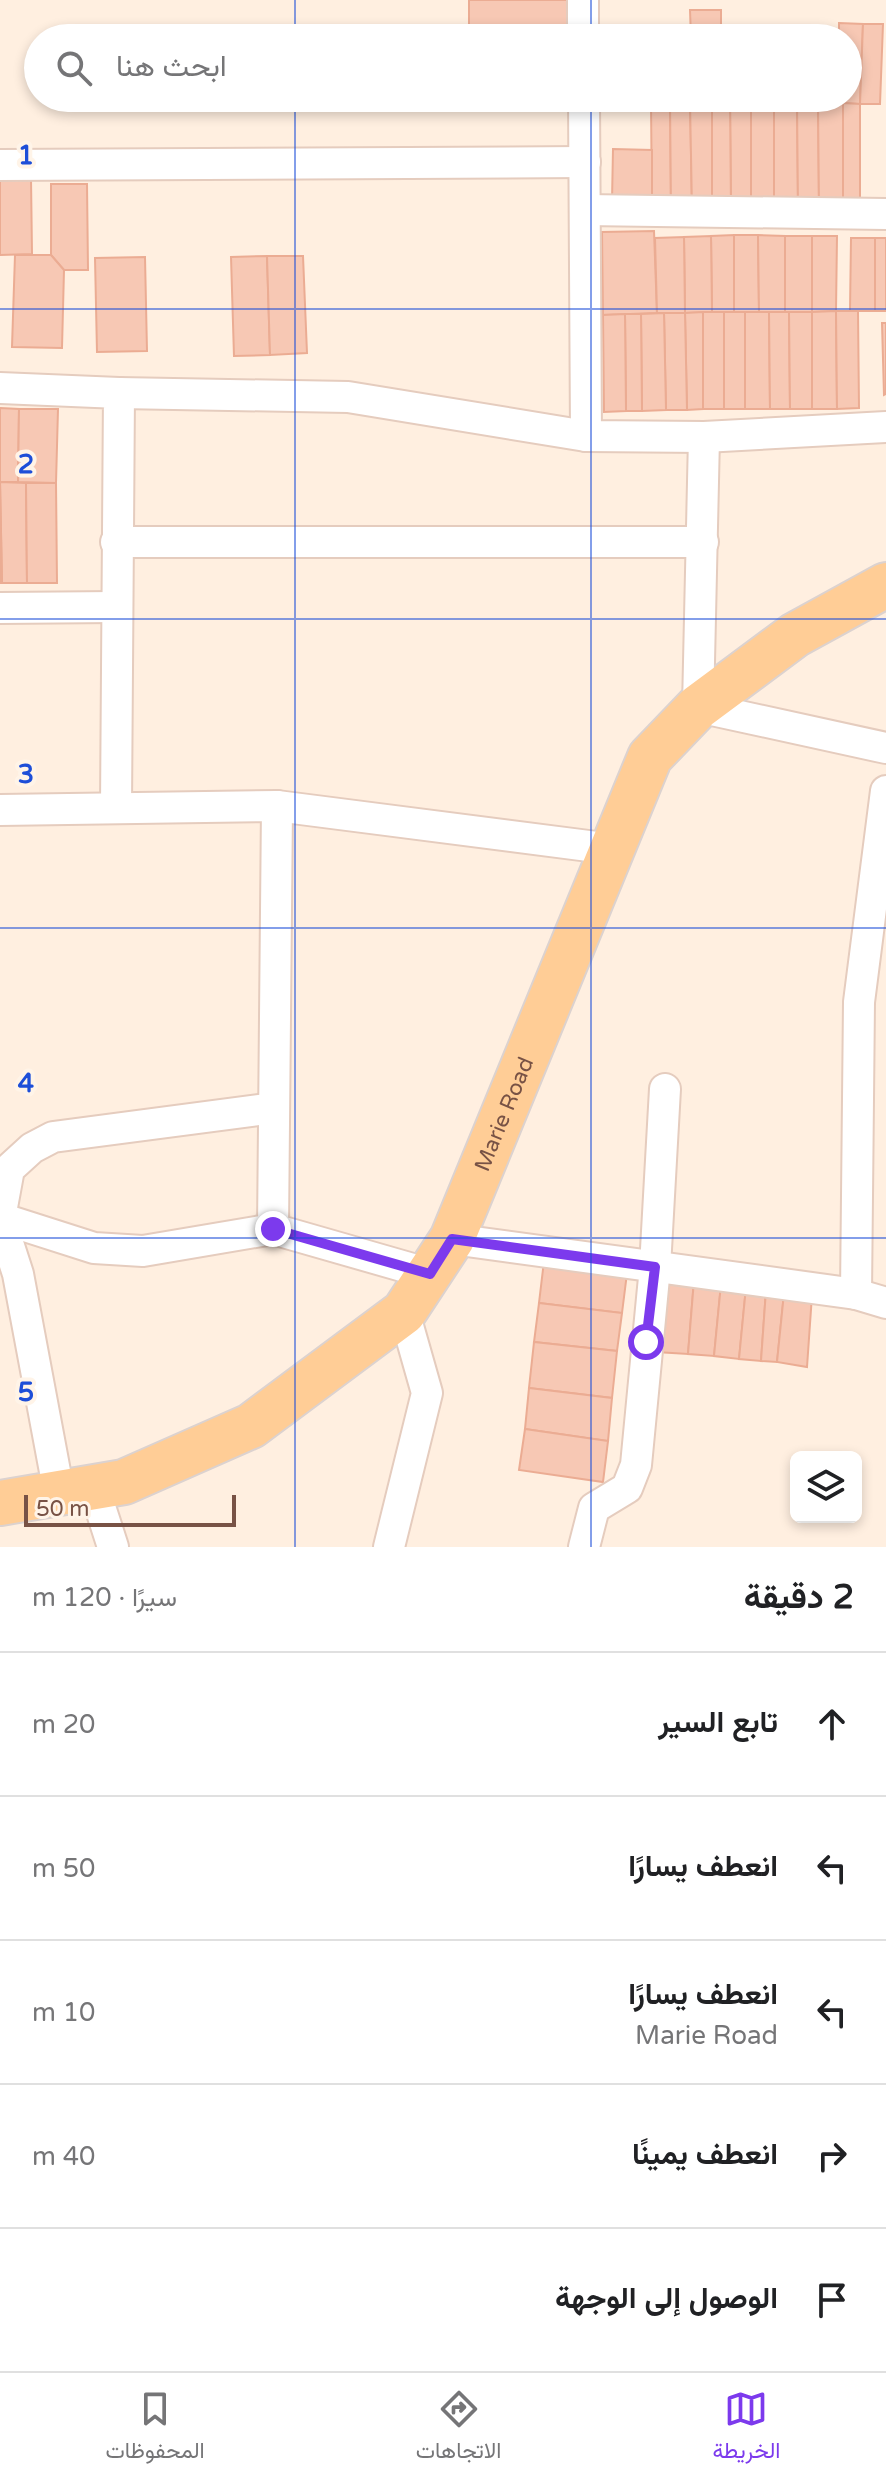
<!DOCTYPE html>
<html lang="ar">
<head>
<meta charset="utf-8">
<style>
	:root { --surface:#fff; --page:#f6f6f6; --text:#202124; --muted:#757577; --line:#e0e0e0; --accent:#7c3aed }
	body { margin:0; font-family:"Varela Round",Vazirmatn,sans-serif; background:var(--page); color:var(--text); direction:rtl }
	.controls { position:absolute; right:24px; bottom:24px; display:grid; overflow:hidden; border-radius:12px; box-shadow:0 4px 12px #0003 }
	.controls button { width:72px; height:72px; display:grid; place-items:center; padding:0; border:0; border-bottom:2px solid var(--line); background:var(--surface); color:var(--text); font:40px sans-serif }
	.scale { position:absolute; left:24px; bottom:20px; width:212px; box-sizing:border-box; padding-left:8px; border:4px solid #785245; border-top:0; font-size:22px; line-height:28px; white-space:nowrap; color:#785245; -webkit-text-stroke:6px #fff4e8; paint-order:stroke }
	.stop { position:absolute; width:24px; height:24px; margin:-18px; border:6px solid #7c3aed; border-radius:50%; background:#fff }
	.stop.end { background:#7c3aed; border-color:#fff; box-shadow:0 2px 8px #0008 }
	.list { margin:0; padding:0; list-style:none }
	h2 { display:flex; justify-content:space-between; align-items:center; height:104px; margin:0; padding:0 32px; font-size:34px }
	h2 small { font-size:26px; font-weight:400; color:var(--muted) }
	.list li { display:grid; grid-template-columns:52px 1fr auto; gap:24px; align-items:center; box-sizing:border-box; height:144px; padding:0 32px; border-top:2px solid var(--line) }
	.list b { display:block; font-size:30px; white-space:nowrap }
	.list p { margin:0; font-size:26px; white-space:nowrap; color:var(--muted) }
	.list em { font-size:26px; font-style:normal; color:var(--muted) }
	.icon { flex:none; width:44px; height:44px; fill:none; stroke:currentColor; stroke-width:2; stroke-linecap:round; stroke-linejoin:round }
	.map { position:relative; flex:none; width:886px; height:1547px; overflow:hidden; direction:ltr }
	.search { position:absolute; background:var(--surface); box-shadow:0 4px 12px #0003; left:24px; right:24px; top:24px; height:88px; display:flex; align-items:center; gap:20px; box-sizing:border-box; padding:0 28px; border-radius:44px; color:var(--muted); font-size:30px }
	.sheet { height:824px; background:var(--surface) }
	nav { display:flex; justify-content:space-around; align-items:center; box-sizing:border-box; height:112px; border-top:2px solid var(--line); background:var(--surface); font-size:22px; color:var(--muted) }
	nav a { display:grid; justify-items:center; gap:4px }
	nav .on { color:var(--accent) }
	.map>svg:first-child { display:block }
	.building { fill:#f7c8b4; stroke:#ebac93; stroke-width:2 }
	.lines { fill:none; stroke-linecap:round; stroke-linejoin:round }
	.street-casing { stroke:#e5ccbe; stroke-width:34 }
	.primary-casing { stroke:#dcd2cf; stroke-width:48 }
	.street { stroke:#fff; stroke-width:30 }
	.primary { stroke:#ffcd96; stroke-width:44 }
	.route { stroke:#7c3aed; stroke-width:10 }
	.grid { fill:none; stroke:#1d4ed8; stroke-width:2; stroke-opacity:0.55 }
	.labels { text-anchor:middle; stroke-width:8; stroke-linejoin:round; paint-order:stroke }
	.street-label { font-size:22px; fill:#785245; stroke:#fff4e8 }
	.grid-label { font-size:26px; text-anchor:middle; font-weight:bold; fill:#1d4ed8; stroke:#fff4e8; stroke-width:8; stroke-linejoin:round; paint-order:stroke }
</style>
</head>
<body>
<div class="map">
<svg width="886" height="1547" viewBox="0 0 886 1547">
	<rect width="100%" height="100%" fill="#ffefe0"/>
	<g class="building">
		<rect x="469" y="0" width="101" height="34"/>
		<polygon points="690,10 721,10 721,38 691,38"/>
		<polygon points="839,23 863,24 860,104 836,103 836,98 848,98 848,38 839,38"/>
		<polygon points="863,24 883,24 880,104 860,104"/>
		<polygon points="389,98 486,98 486,110 389,111"/>
		<polygon points="630,98 658,98 658,101 630,102"/>
		<polygon points="658,98 689,98 689,102 658,101"/>
		<polygon points="689,98 720,98 720,103 689,102"/>
		<polygon points="658,101 670,101 671,209 652,209 651,104"/>
		<polygon points="670,101 690,102 692,209 671,209"/>
		<polygon points="730,101 751,101 751,209 731,209"/>
		<polygon points="730,101 731,209 712,208 712,102"/>
		<polygon points="751,101 774,102 774,208 751,209"/>
		<polygon points="690,102 712,102 712,208 692,209"/>
		<polygon points="774,102 797,102 798,208 774,208"/>
		<polygon points="797,102 818,103 819,207 798,208"/>
		<polygon points="818,103 843,103 843,207 819,207"/>
		<polygon points="843,103 860,104 860,206 843,207"/>
		<polygon points="613,149 652,150 652,201 612,201"/>
		<polygon points="31,178 32,254 0,255 0,179"/>
		<polygon points="51,184 87,184 88,270 64,270 51,255"/>
		<polygon points="654,231 657,313 603,315 602,232"/>
		<polygon points="734,235 758,235 759,312 734,312"/>
		<polygon points="734,235 734,312 712,312 711,236"/>
		<polygon points="758,235 785,236 785,312 759,312"/>
		<polygon points="711,236 712,312 685,313 684,237"/>
		<rect x="785" y="236" width="27" height="76"/>
		<polygon points="812,236 837,236 836,311 812,312"/>
		<polygon points="684,237 685,313 657,313 655,238"/>
		<polygon points="851,238 875,238 875,311 850,311"/>
		<rect x="875" y="238" width="11" height="73"/>
		<polygon points="15,255 51,255 64,270 62,348 12,347"/>
		<polygon points="267,256 270,355 234,356 231,257"/>
		<polygon points="267,256 303,256 307,353 270,355"/>
		<polygon points="145,257 147,351 97,352 95,258"/>
		<polygon points="836,311 837,409 812,409 812,312"/>
		<polygon points="836,311 858,311 859,408 837,409"/>
		<rect x="703" y="312" width="21" height="97"/>
		<polygon points="703,312 703,409 687,410 685,313"/>
		<rect x="724" y="312" width="21" height="97"/>
		<polygon points="745,312 769,312 770,409 745,409"/>
		<polygon points="769,312 789,312 790,409 770,409"/>
		<polygon points="789,312 812,312 812,409 790,409"/>
		<polygon points="664,313 685,313 687,410 666,410"/>
		<polygon points="664,313 666,410 642,411 641,314"/>
		<polygon points="625,314 641,314 642,411 626,411"/>
		<polygon points="625,314 626,411 604,412 603,315"/>
		<polygon points="882,323 886,323 886,394 884,395"/>
		<polygon points="0,408 19,409 18,482 0,482"/>
		<polygon points="19,409 58,409 56,483 18,482"/>
		<polygon points="0,482 26,483 27,583 2,583"/>
		<polygon points="0,482 2,583 0,583"/>
		<polygon points="26,483 56,483 57,583 27,583"/>
		<polygon points="544,1261 627,1273 622,1313 539,1303"/>
		<polygon points="662,1277 694,1280 688,1354 656,1352"/>
		<polygon points="694,1280 721,1284 714,1356 688,1354"/>
		<polygon points="721,1284 746,1287 739,1359 714,1356"/>
		<polygon points="746,1287 766,1290 761,1361 739,1359"/>
		<polygon points="766,1290 784,1293 777,1362 761,1361"/>
		<polygon points="784,1293 812,1295 807,1367 777,1362"/>
		<polygon points="539,1303 622,1313 617,1351 534,1342"/>
		<polygon points="534,1342 617,1351 612,1398 529,1388"/>
		<polygon points="529,1388 612,1398 608,1441 525,1429"/>
		<polygon points="525,1429 608,1441 603,1482 519,1470"/>
	</g>
	<g class="lines">
		<g class="street-casing">
			<g id="street">
				<polyline points="583,0 583,38"/>
				<polyline points="584,98 586,436"/>
				<polyline points="0,165 585,162"/>
				<polyline points="585,210 886,214"/>
				<polyline points="0,388 119,393 116,807"/>
				<polyline points="119,393 348,397 586,436 704,437 886,427"/>
				<polyline points="704,437 698,707 886,748"/>
				<polyline points="116,542 703,542"/>
				<polyline points="0,608 116,607"/>
				<polyline points="0,810 277,806 612,849"/>
				<polyline points="0,1218 94,1248 143,1251 273,1229 430,1274"/>
				<polyline points="273,1229 277,806"/>
				<polyline points="452,1239 856,1294 886,1303"/>
				<polyline points="856,1294 859,1002 886,791"/>
				<polyline points="94,1488 113,1547"/>
				<polyline points="59,1493 18,1274 0,1218 9,1169 32,1148 53,1137 274,1108"/>
				<polyline points="389,1547 427,1393 404,1312"/>
				<polyline points="584,1547 594,1508 627,1488 636,1465 655,1267 665,1089"/>
			</g>
		</g>
		<g class="primary-casing">
			<g id="primary">
				<path id="s1" d="M0,1503L124,1482L251,1426L404,1312L452,1239L650,757L698,707L795,635L886,585"/>
			</g>
		</g>
		<use href="#street" class="street"/>
		<use href="#primary" class="primary"/>
	</g>
	<g class="lines">
		<polyline class="route" points="273,1229 430,1274 452,1239 655,1267 646,1342"/>
	</g>
	<path class="grid" d="M295,0V38M591,0V38M295,98V1547M591,98V1547M0,309H886M0,619H886M0,928H886M0,1238H886"/>
	<g class="labels">
		<g class="street-label">
			<text dy="8" stroke="none"><textPath href="#s1" startOffset="678">Marie Road</textPath></text>
		</g>
	</g>
	<g class="grid-label">
		<text x="26" y="164">1</text>
		<text x="26" y="473">2</text>
		<text x="26" y="783">3</text>
		<text x="26" y="1092">4</text>
		<text x="26" y="1401">5</text>
	</g>
</svg>
<div class="controls">
<button><svg class="icon" aria-label="layers" viewBox="0 0 24 24"><path d="M12 4l9 5-9 5-9-5zM3 14l9 5 9-5"/></svg></button>
</div>
<div class="scale">50 m</div>
<div class="stop" style="left:646px;top:1342px"></div>
<div class="stop end" style="left:273px;top:1229px"></div>
<div class="search"><svg class="icon" aria-label="search" viewBox="0 0 24 24"><circle cx="10" cy="10" r="6"/><path d="M15 15l6 6"/></svg>ابحث هنا</div>
</div>
<section class="sheet">
<h2>2 دقيقة<small>سيرًا · 120 m</small></h2>
<ul class="list">
<li><svg class="icon" aria-label="ahead" viewBox="0 0 24 24"><path d="M12 20V5M6 11l6-6 6 6"/></svg><div><b>تابع السير</b></div><em>20 m</em></li>
<li><svg class="icon" aria-label="left" viewBox="0 0 24 24"><path d="M17 20v-9H6M10 6l-5 5 5 5"/></svg><div><b>انعطف يسارًا</b></div><em>50 m</em></li>
<li><svg class="icon" aria-label="left" viewBox="0 0 24 24"><path d="M17 20v-9H6M10 6l-5 5 5 5"/></svg><div><b>انعطف يسارًا</b><p>Marie Road</p></div><em>10 m</em></li>
<li><svg class="icon" aria-label="right" viewBox="0 0 24 24"><path d="M7 20v-9h11M14 6l5 5-5 5"/></svg><div><b>انعطف يمينًا</b></div><em>40 m</em></li>
<li><svg class="icon" aria-label="arrive" viewBox="0 0 24 24"><path d="M6 21V4h12l-3 4 3 4H6"/></svg><div><b>الوصول إلى الوجهة</b></div></li>
</ul>
</section>
<nav>
<a class="on"><svg class="icon" aria-label="map" viewBox="0 0 24 24"><path d="M3 6l6-2 6 2 6-2v14l-6 2-6-2-6 2zM9 4v14M15 6v14"/></svg>الخريطة</a>
<a><svg class="icon" aria-label="directions" viewBox="0 0 24 24"><path d="M12 3l9 9-9 9-9-9zM9 14v-3h6M13 9l2 2-2 2"/></svg>الاتجاهات</a>
<a><svg class="icon" aria-label="saved" viewBox="0 0 24 24"><path d="M7 4h10v16l-5-4-5 4z"/></svg>المحفوظات</a>
</nav>
</body>
</html>
